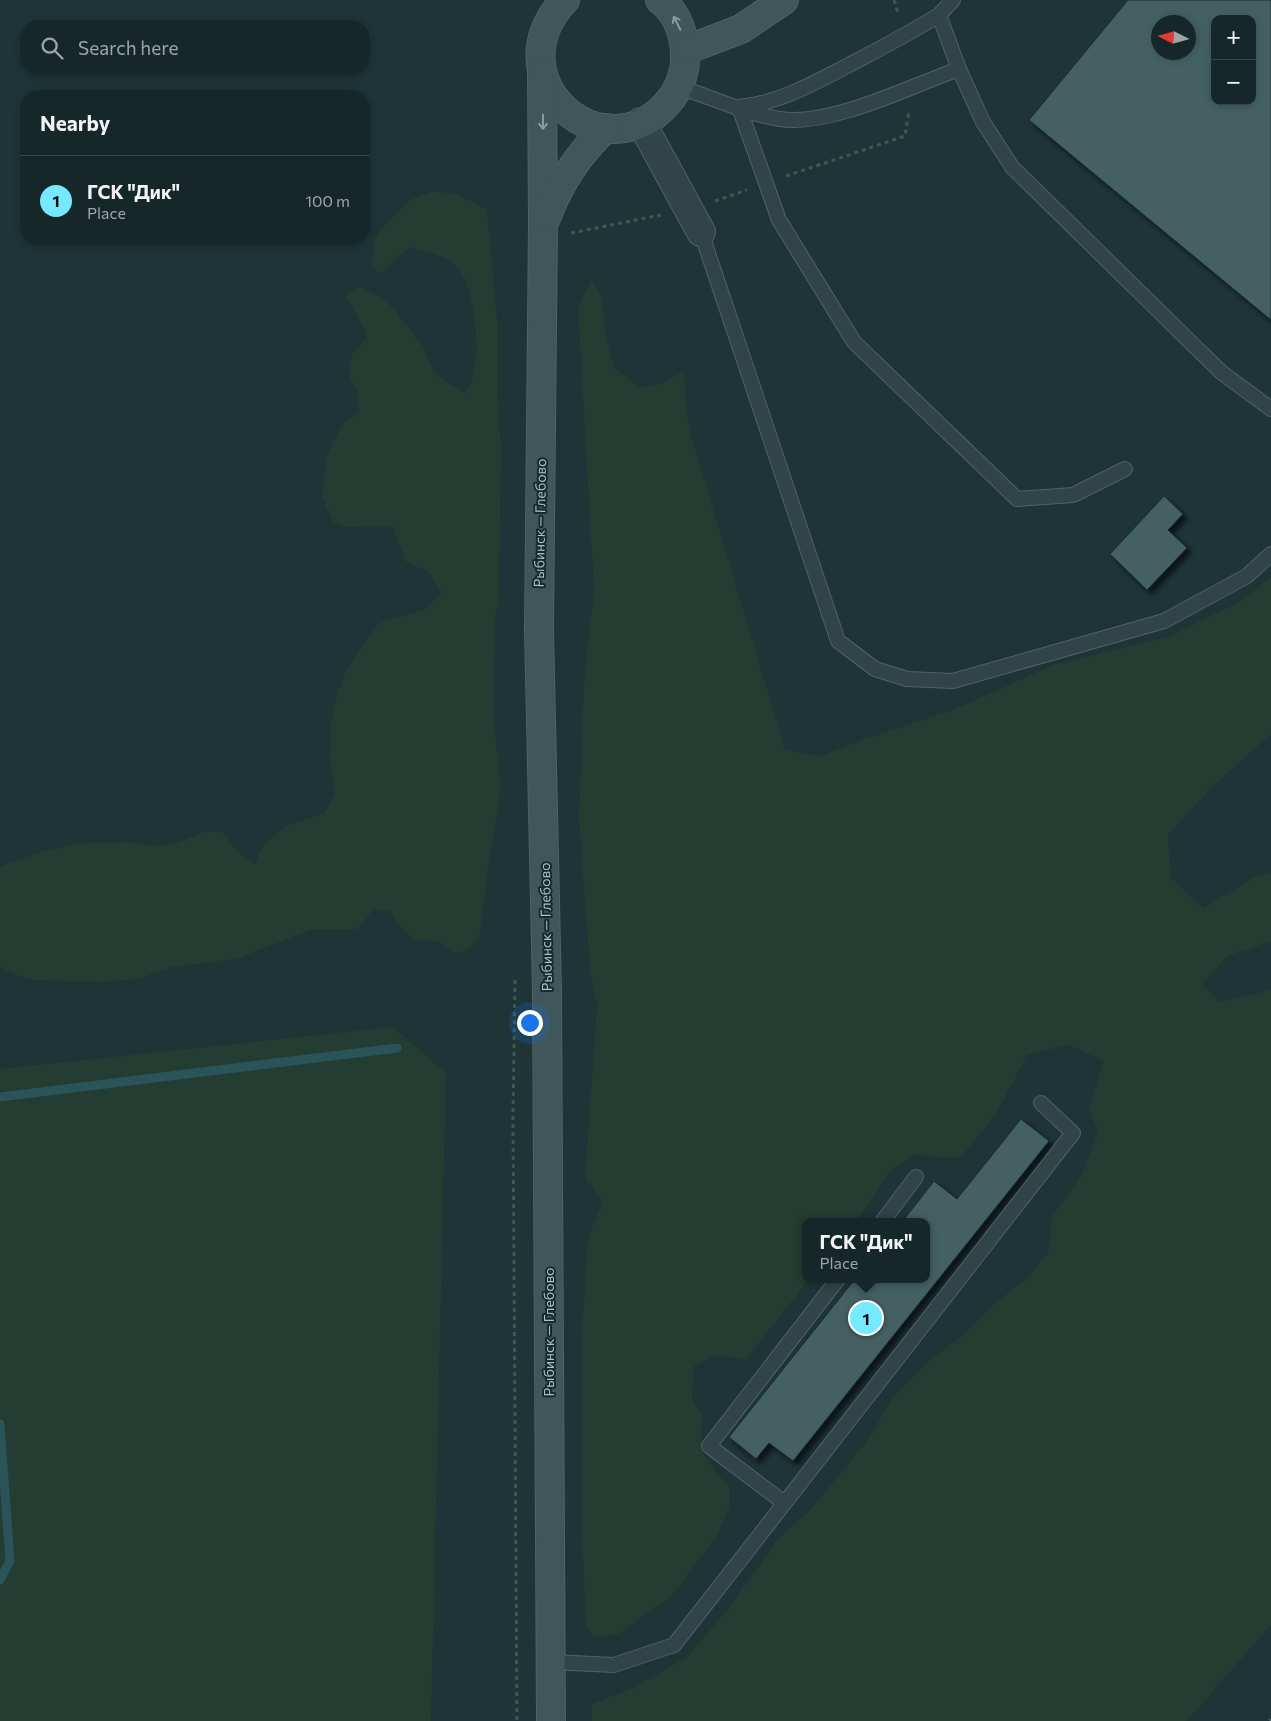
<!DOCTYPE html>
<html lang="en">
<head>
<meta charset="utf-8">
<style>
	:root { --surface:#162729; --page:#233335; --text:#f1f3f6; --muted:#9ea5a8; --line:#354446; --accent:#76e9ff }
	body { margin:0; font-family:Commissioner,sans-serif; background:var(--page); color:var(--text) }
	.controls { position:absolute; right:15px; top:15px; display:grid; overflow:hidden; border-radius:10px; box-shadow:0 2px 8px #0003 }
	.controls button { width:45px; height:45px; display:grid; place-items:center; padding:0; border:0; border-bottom:1px solid var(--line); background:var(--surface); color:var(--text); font:25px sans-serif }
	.compass { position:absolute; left:1151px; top:15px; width:45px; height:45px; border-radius:50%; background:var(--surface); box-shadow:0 2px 8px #0003; rotate:275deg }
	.you { position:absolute; left:529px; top:1022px; width:18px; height:18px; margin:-12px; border:4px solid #fff; border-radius:50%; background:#1a73e8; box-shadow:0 0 0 8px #1a73e833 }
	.badge { display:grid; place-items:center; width:32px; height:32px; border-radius:50%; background:var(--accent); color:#111; font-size:16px; font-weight:700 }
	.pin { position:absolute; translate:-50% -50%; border:2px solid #fff; box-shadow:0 1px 5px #0006 }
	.popup { position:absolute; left:802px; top:1218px; width:128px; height:65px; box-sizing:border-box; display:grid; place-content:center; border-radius:10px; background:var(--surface); filter:drop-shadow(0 1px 4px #0005); font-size:16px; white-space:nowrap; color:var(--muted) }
	.popup b { font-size:19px; color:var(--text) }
	.popup::after { content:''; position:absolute; left:50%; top:100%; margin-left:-10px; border:10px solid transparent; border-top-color:var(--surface) }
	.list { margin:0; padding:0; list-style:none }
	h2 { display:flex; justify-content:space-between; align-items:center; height:65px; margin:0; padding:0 20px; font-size:21px }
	h2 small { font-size:16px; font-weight:400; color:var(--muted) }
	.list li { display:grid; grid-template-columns:32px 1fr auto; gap:15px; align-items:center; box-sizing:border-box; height:90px; padding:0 20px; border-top:1px solid var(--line) }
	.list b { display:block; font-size:19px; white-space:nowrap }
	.list p { margin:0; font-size:16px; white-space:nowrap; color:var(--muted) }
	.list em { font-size:16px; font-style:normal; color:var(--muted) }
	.icon { flex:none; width:28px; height:28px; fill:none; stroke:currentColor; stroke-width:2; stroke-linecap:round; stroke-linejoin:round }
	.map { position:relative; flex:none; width:1271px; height:1721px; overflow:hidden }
	.search { position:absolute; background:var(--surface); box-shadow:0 2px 8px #0003; left:20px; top:20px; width:350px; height:55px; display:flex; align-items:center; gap:12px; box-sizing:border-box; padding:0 18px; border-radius:20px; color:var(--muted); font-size:19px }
	.panel { position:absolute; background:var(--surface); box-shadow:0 2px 8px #0003; left:20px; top:90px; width:350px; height:155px; border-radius:20px }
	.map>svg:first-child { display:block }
	.green { fill:#233d32 }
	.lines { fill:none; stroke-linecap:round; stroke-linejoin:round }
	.stream { stroke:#2a545a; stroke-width:9 }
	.building { fill:#456064; stroke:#192b2e; fill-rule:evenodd; filter:url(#shadow) }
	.service-casing { stroke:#4f6266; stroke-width:16 }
	.minor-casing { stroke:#4f6266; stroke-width:30 }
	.secondary-casing { stroke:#4f6266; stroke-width:30 }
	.path { stroke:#3f5850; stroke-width:3; stroke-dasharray:4 4; stroke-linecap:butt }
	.service { stroke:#314548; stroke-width:14 }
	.minor { stroke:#314548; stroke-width:28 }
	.secondary { stroke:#3f565b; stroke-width:28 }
	.rail { stroke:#536c70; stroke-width:4; stroke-dasharray:5 5; stroke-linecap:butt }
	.oneway { stroke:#859ca0 }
	.labels { text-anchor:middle; stroke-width:4; stroke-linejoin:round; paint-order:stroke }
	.street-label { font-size:14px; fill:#abc1c5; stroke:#17292c }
</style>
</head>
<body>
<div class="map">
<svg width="1271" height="1721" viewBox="0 0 1271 1721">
	<defs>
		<filter id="shadow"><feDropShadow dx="4.5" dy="4.5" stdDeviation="2.5" flood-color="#0009"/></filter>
	</defs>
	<rect width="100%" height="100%" fill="#1e3437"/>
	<g class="green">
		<path d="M433,191L459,195L487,210L497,319V396L501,447L499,592L495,621L494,663V725L501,787L488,867L479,939L470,949L456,954C442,942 433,937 414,940L398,924L389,910H373L358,929H313L236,959L172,967L137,979L98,982L33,980L16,975L0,967V867L4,865L46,850L84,843L126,842L159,846L175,844L204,832L221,831L238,852L255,864L263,845L287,825L325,813L335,791L330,761L331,724L336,697L346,670L379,623L425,609L441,592L427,571L406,562L392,526L346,527L333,522L322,497L326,461L334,440L343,424L359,411L358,391L349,380L352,353L367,338L365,329L345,296L360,287L384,299L393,308L423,346L433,370L446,382L466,393C468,387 472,381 473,375C481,350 475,284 455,265C443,255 424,250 409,247L381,274L372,265L374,240L390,219L410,200Z"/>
		<polygon points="591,279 602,298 606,336 614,368 639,387 663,383 684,371 686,404 691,435 785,750 820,756 862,740 955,709 1056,664 1167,637 1239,602 1271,578 1271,734 1211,788 1168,835 1170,877 1204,908 1252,878 1271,873 1271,941 1228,956 1202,984 1220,1002 1271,990 1271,1625 1187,1721 592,1721 592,1704 633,1688 687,1657 729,1608 778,1539 811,1509 866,1442 893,1398 925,1364 962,1336 989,1308 1027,1278 1049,1251 1052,1217 1082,1174 1098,1133 1089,1107 1104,1061 1068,1045 1027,1055 995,1116 961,1157 941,1158 916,1154 891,1171 856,1222 806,1222 806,1279 809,1279 746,1360 716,1355 694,1366 692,1399 702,1414 701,1449 713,1469 729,1486 729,1508 716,1537 670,1598 618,1634 593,1637 586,1623 582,1535 582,1333 588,1237 603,1201 585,1179 597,1005 590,969 579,818 584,681 594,590 578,307"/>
		<polygon points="393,1027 446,1073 431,1721 0,1721 0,1069"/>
	</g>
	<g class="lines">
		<g class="stream">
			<polyline points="0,1097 397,1048"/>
			<polyline points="0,1424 10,1561 0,1580"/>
		</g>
	</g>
	<g class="building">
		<path d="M1128,0H1271V320L1029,120ZM1215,19H1252V101H1215ZM1158,22H1188V52H1158Z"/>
		<polygon points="1164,496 1183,514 1168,530 1187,548 1147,590 1110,554"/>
		<polygon points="1021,1119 1049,1141 793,1461 769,1443 756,1459 729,1437 855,1279 926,1279 926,1222 902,1222 934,1181 957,1199"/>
	</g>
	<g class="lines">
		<g class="service-casing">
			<g id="service">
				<path d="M939,15C910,33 879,49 849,65C814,83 780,103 739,107L779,220L854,342L1017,499L1073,495L1125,469"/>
				<polyline points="959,69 983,122 1012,167 1221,372 1271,409"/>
				<path d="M679,87C711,97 747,114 780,119C829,127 911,86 959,69L939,15L953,0"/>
				<polyline points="701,232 838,641 875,669 907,679 953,681 1164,621 1247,576 1271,554"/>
				<polyline points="882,1222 916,1177"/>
				<polyline points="783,1502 709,1446 838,1279"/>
				<polyline points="551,1662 614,1665 674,1645 1073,1133 1041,1103"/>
			</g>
		</g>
		<g class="minor-casing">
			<polyline id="minor" points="641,122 701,232"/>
		</g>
		<g class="secondary-casing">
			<g id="secondary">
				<path d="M565,0C493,76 596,172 663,108C676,95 684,79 685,61C686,39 679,14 660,0"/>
				<polyline points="686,50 741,29 784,0"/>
				<polyline points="542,73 543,224 539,630 547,992 551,1721"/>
				<path d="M546,218C560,182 578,154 606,128"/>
			</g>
		</g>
		<g class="path">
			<polyline points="894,0 898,13"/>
			<polyline points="786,176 905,136 909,111"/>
			<polyline points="715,201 747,190"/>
			<polyline points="571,233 661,215"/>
			<polyline points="515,980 513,1118 517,1721"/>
		</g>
		<use href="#service" class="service"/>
		<use href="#minor" class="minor"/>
		<use href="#secondary" class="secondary"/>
		<polyline class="rail" points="1270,1721 1271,1720"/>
	</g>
	<defs><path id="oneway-shaft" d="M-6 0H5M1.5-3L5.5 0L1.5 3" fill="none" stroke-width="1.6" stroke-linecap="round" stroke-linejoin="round" transform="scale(1.25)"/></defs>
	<g class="oneway">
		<use href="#oneway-shaft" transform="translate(677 23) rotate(-117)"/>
		<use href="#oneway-shaft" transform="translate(543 122) rotate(90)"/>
	</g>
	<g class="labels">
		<g class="street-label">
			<text transform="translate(540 523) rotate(-89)" y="5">Рыбинск — Глебово</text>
			<text transform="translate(546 927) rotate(-91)" y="5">Рыбинск — Глебово</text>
			<text transform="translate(549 1332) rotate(-90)" y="5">Рыбинск — Глебово</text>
		</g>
	</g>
</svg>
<div class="controls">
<button>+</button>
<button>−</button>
</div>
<svg class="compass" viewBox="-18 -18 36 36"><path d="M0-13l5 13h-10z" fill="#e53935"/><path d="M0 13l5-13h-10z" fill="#9ea5a8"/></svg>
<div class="you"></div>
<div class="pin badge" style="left:866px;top:1318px">1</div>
<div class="popup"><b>ГСК &quot;Дик&quot;</b>Place</div>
<div class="search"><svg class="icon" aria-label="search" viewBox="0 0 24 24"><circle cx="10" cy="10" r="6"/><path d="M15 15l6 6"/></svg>Search here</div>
<section class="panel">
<h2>Nearby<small></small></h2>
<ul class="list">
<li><span class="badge">1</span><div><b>ГСК &quot;Дик&quot;</b><p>Place</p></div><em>100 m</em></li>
</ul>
</section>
</div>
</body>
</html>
